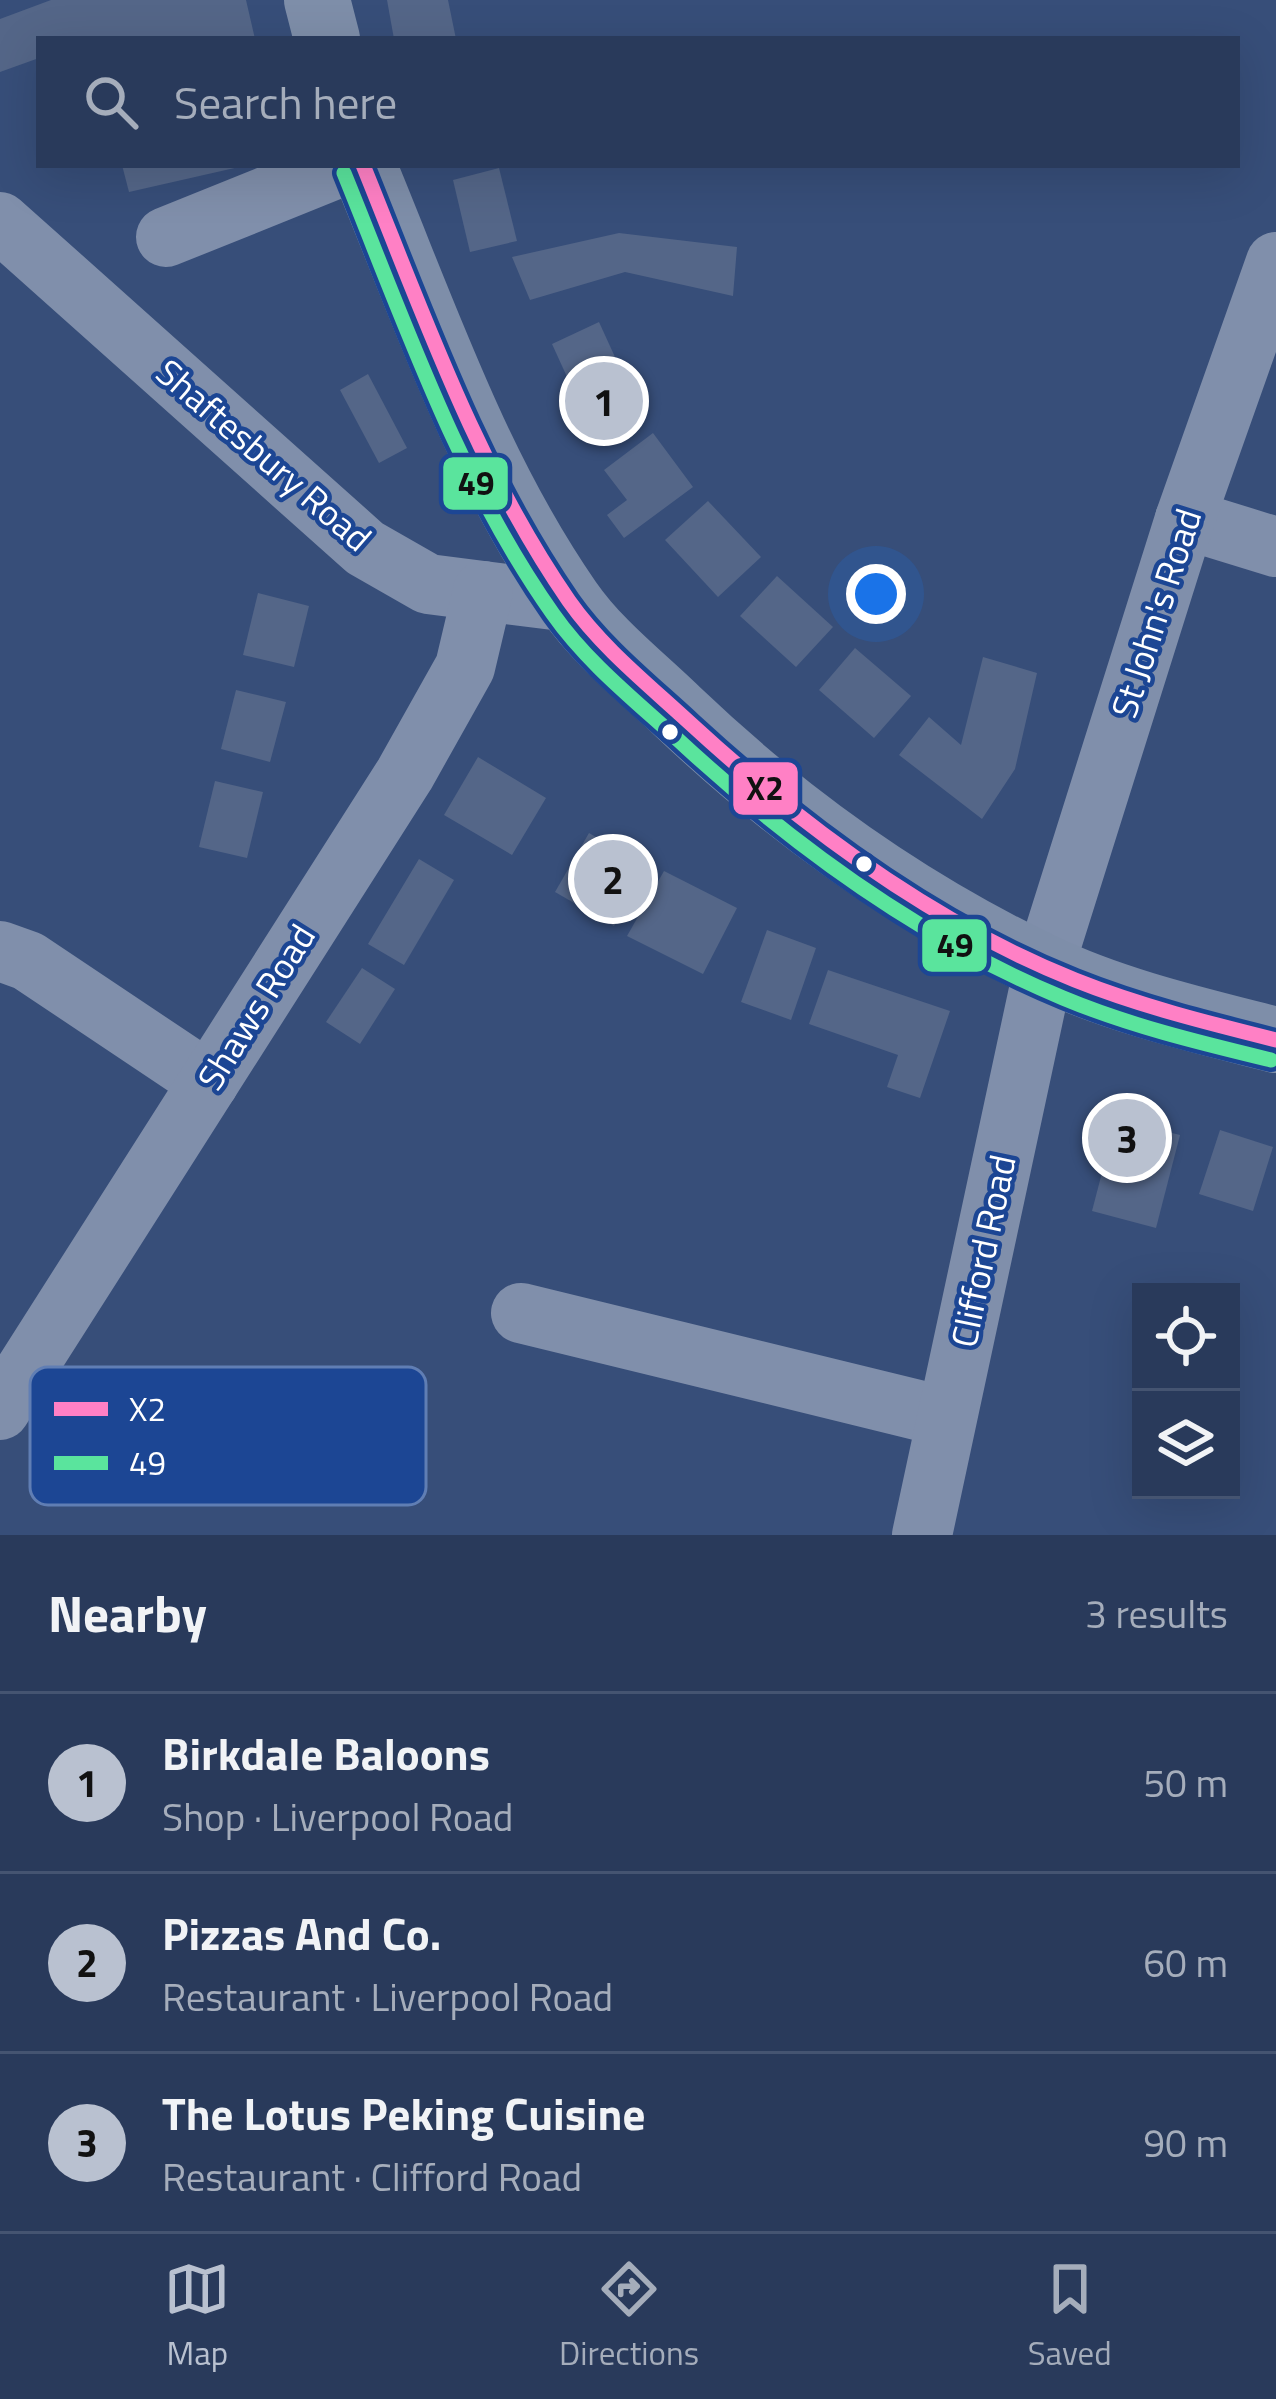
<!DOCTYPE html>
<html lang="en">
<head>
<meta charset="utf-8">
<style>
	:root { --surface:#293a5b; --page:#314161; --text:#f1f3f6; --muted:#a5adbb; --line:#455471; --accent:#b9c1d0 }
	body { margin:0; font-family:"Titillium Web",sans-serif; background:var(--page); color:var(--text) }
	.controls { position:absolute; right:36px; bottom:36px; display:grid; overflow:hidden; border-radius:0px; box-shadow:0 12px 48px #0002 }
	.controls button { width:108px; height:108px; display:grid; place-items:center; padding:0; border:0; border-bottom:3px solid var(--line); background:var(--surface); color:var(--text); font:60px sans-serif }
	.you { position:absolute; left:876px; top:594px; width:42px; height:42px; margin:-30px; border:9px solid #fff; border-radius:50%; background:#1a73e8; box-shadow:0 0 0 18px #1a73e833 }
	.badge { display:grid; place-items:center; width:78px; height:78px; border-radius:50%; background:var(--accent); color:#111; font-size:39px; font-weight:700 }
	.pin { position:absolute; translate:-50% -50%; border:6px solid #fff; box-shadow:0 3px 12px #0006 }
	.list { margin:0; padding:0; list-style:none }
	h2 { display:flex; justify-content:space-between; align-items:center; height:156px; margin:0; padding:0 48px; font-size:51px }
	h2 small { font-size:39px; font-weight:400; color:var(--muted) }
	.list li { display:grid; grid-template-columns:78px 1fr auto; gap:36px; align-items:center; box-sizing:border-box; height:180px; padding:0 48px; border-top:3px solid var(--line) }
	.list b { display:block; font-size:45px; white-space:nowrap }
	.list p { margin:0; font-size:39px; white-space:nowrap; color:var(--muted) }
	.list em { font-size:39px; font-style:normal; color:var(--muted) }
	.icon { flex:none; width:66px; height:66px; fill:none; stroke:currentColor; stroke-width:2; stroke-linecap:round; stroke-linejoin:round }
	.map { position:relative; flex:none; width:1276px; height:1535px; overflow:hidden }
	.search { position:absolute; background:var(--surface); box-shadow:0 12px 48px #0002; left:36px; right:36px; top:36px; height:132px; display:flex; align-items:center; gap:30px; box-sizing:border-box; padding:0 42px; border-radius:0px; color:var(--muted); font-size:45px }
	.sheet { height:696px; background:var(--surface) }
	nav { display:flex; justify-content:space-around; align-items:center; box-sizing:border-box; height:168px; border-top:3px solid var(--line); background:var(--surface); font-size:33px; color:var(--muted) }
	nav a { display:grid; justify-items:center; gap:6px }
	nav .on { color:var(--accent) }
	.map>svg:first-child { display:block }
	.building { fill:#546688 }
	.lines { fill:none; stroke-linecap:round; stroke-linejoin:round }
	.minor { stroke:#808fab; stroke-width:60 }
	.major { stroke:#7e8ea9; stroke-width:66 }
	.bus-1-casing { stroke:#1c4694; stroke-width:24 }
	.bus-2-casing { stroke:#1c4694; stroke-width:24 }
	.bus-1 { stroke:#ff80c5; stroke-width:15 }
	.bus-2 { stroke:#5ae49d; stroke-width:15 }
	.bus-dot { fill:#fff; stroke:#1c4694; stroke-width:4.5 }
	.labels { text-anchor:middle; stroke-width:9; stroke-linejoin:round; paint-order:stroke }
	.street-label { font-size:36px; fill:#fff; stroke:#1c4694 }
	.key { fill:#1c4694; stroke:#607eb4; stroke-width:3 }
	.key-label { font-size:33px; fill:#fff }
	.line-badge { stroke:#1c4694; stroke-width:4.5 }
	.pale-badge-label { font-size:33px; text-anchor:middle; font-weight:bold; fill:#111 }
</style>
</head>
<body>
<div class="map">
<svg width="1276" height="1535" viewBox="0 0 1276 1535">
	<rect width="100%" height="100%" fill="#374e79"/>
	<g class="building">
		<polygon points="51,0 246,0 255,39 39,39 39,58 0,72 0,19"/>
		<polygon points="387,0 448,0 456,39 394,39"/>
		<polygon points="122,165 238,165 239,167 129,192"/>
		<polygon points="499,168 517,241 470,252 453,180"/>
		<polygon points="619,233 737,247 733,296 625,272 530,300 512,257"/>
		<polygon points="599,322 641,414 594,436 552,344"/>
		<polygon points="368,374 407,448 379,463 340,390"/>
		<polygon points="653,433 693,487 624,538 607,515 627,500 604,470"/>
		<polygon points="708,501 761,557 718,597 665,540"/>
		<polygon points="777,576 833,627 796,667 740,616"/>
		<polygon points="258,593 309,606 294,667 243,655"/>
		<polygon points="855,648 911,696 874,738 819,690"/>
		<polygon points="983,657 1037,673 1015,769 982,819 899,755 929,717 961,745"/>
		<polygon points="236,690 286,702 270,762 221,749"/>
		<polygon points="478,757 546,798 512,855 444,815"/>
		<polygon points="215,781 263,792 247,858 199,847"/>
		<polygon points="589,833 648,867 614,926 555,892"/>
		<polygon points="419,859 454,880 404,965 368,944"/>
		<polygon points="664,871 737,908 703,974 627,936"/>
		<polygon points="767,930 816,948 791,1020 741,1002"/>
		<polygon points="362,968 395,989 360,1044 326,1022"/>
		<polygon points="828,970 950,1011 920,1098 887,1087 898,1055 809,1024"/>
		<polygon points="1116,1119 1180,1135 1156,1228 1092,1211"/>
		<polygon points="1220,1130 1273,1147 1253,1211 1199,1194"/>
	</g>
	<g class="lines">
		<g class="minor">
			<polyline points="0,222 365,548 428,584 570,602"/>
			<polyline points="166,237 345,165"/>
			<polyline points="1185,519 1276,547"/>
			<polyline points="0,951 28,961 209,1082"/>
			<polyline points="521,1313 946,1417"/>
			<polyline points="0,1410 405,774 465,667 483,591"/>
			<polyline points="922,1535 1044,967 1185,519 1276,262"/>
		</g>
		<g class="major">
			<polyline points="317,0 327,39"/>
			<path d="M363,165C424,312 477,469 569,601C598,643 641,676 677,711C786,815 906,901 1042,966C1115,1001 1198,1020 1276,1040"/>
		</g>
		<g class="bus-1-casing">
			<path id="bus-1" d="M363,165C423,313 477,468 569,601C602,648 649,685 691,724C803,827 932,923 1075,980C1140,1006 1208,1023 1276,1040"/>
		</g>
		<g class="bus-2-casing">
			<path id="bus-2" d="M344,173C405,323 459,481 553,614C586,661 632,698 674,736C788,842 918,938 1063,998C1130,1026 1201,1043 1271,1060"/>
		</g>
		<use href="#bus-1" class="bus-1"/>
		<use href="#bus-2" class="bus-2"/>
	</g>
	<g class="bus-dot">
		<circle cx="670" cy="732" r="10"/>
		<circle cx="864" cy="864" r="10"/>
	</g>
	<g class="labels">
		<g class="street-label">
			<text transform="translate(264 455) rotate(41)" y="13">Shaftesbury Road</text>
			<text transform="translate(1156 613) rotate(-72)" y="13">St John's Road</text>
			<text transform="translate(256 1007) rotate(-58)" y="13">Shaws Road</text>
			<text transform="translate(983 1251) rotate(-78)" y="13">Clifford Road</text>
		</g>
	</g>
	<rect x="30" y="1367" width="396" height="138" rx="18" class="key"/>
	<rect x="54" y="1402" width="54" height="14" fill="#ff80c5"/>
	<rect x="54" y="1456" width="54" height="14" fill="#5ae49d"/>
	<g class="key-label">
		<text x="129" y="1421">X2</text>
		<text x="129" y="1475">49</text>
	</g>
	<g class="line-badge">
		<rect x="441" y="455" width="69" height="57" rx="12" fill="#5ae49d"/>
		<rect x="731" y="760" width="69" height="57" rx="12" fill="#ff80c5"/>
		<rect x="920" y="917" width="69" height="57" rx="12" fill="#5ae49d"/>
	</g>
	<g class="pale-badge-label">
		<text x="476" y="495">49</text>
		<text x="765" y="800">X2</text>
		<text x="955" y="957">49</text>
	</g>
</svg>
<div class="controls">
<button><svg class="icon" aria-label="locate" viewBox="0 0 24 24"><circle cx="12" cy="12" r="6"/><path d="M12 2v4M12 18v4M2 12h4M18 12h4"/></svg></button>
<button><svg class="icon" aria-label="layers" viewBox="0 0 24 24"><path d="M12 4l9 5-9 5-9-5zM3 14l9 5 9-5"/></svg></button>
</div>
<div class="you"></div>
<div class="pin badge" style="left:604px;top:401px">1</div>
<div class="pin badge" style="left:613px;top:879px">2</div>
<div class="pin badge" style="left:1127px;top:1138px">3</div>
<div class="search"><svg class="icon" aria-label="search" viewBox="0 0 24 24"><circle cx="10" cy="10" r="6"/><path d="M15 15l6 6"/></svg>Search here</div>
</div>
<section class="sheet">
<h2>Nearby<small>3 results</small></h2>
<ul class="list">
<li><span class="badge">1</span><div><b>Birkdale Baloons</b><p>Shop · Liverpool Road</p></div><em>50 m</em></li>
<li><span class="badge">2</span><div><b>Pizzas And Co.</b><p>Restaurant · Liverpool Road</p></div><em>60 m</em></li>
<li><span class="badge">3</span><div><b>The Lotus Peking Cuisine</b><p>Restaurant · Clifford Road</p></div><em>90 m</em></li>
</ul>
</section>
<nav>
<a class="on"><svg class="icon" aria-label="map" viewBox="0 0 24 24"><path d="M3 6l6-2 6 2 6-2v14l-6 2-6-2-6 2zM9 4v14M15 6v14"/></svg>Map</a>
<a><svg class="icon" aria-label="directions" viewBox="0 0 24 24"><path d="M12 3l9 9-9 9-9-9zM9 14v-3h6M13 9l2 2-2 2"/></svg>Directions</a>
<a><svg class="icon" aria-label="saved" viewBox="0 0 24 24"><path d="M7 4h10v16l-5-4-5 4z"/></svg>Saved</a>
</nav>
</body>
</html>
